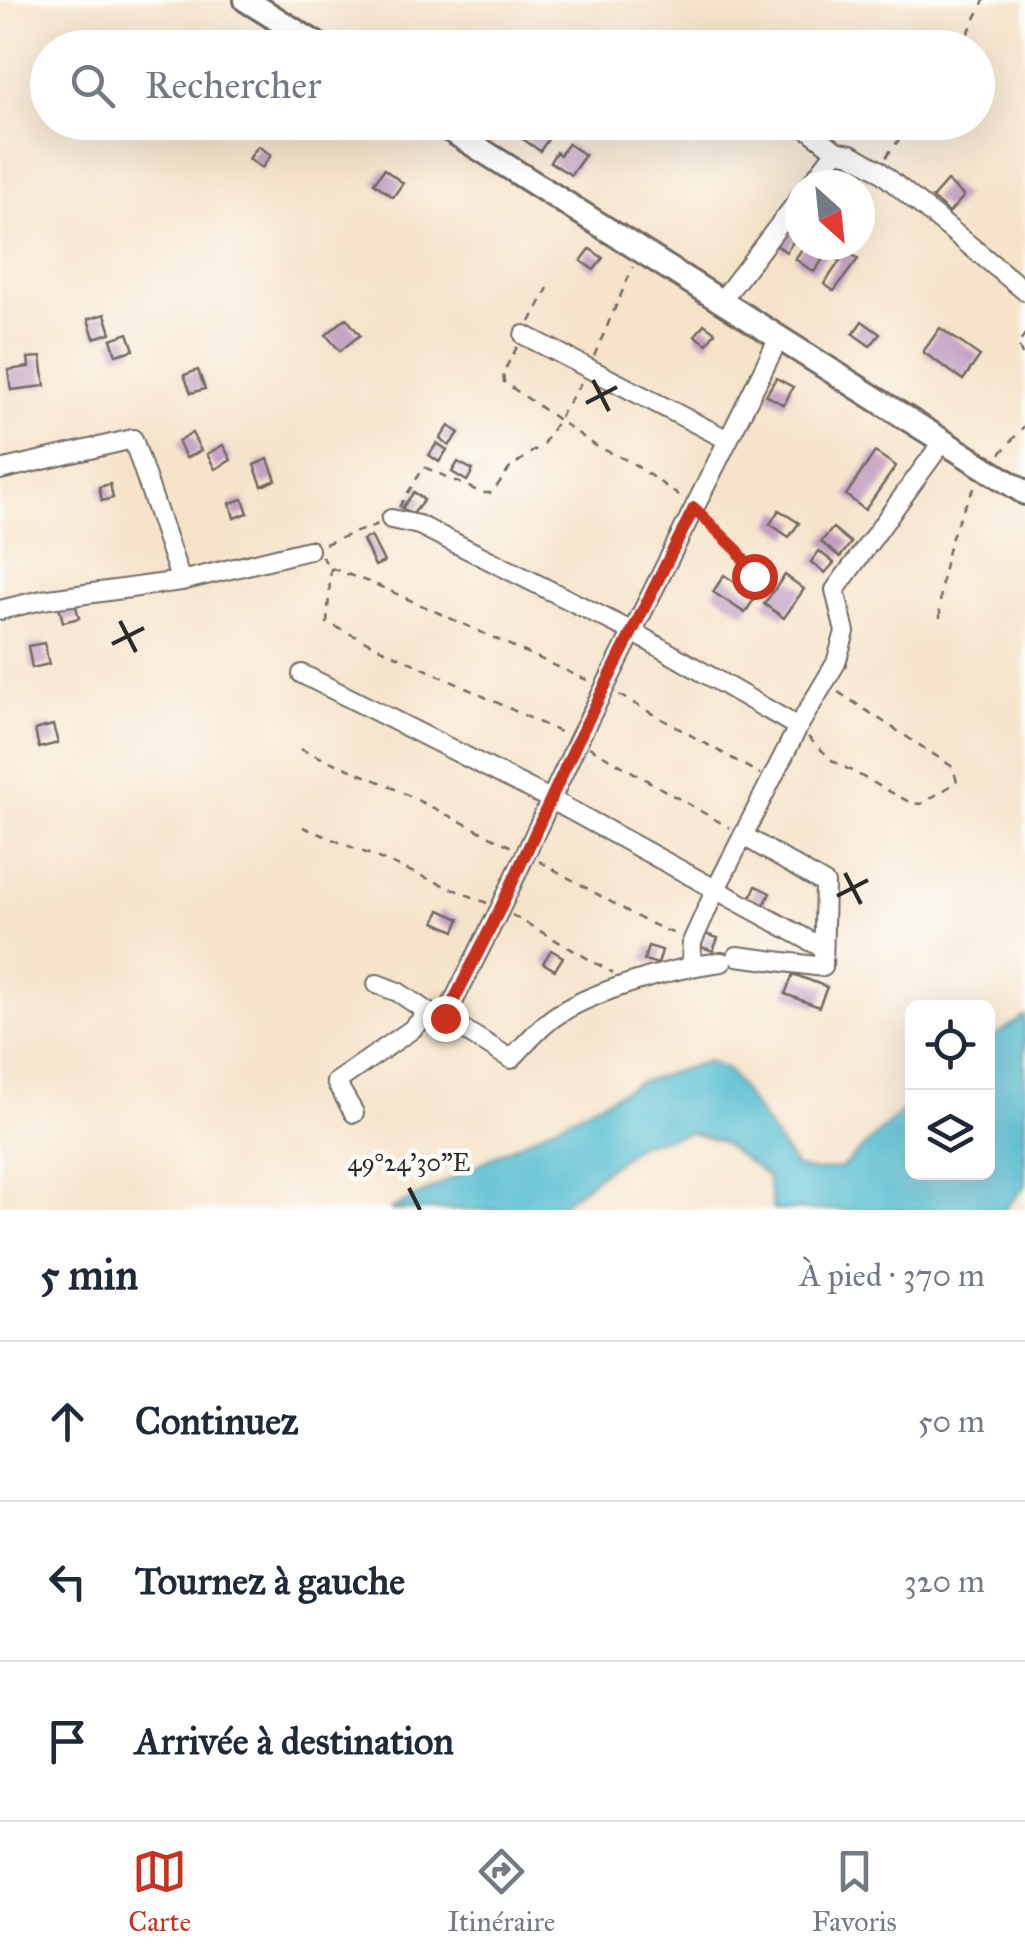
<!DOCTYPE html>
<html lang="fr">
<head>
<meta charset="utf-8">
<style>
	:root { --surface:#fff; --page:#f6f6f7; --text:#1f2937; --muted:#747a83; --line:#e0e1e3; --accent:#c8321e }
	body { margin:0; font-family:"IM FELL Great Primer",serif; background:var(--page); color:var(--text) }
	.controls { position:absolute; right:30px; bottom:30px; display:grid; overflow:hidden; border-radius:15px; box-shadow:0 10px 40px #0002 }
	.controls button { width:90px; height:90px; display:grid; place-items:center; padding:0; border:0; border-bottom:2px solid var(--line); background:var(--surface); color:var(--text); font:50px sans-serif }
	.compass { position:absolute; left:785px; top:170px; width:90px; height:90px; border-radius:50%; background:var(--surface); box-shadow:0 10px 40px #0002; rotate:153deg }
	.stop { position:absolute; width:30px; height:30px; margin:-22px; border:8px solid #c8321e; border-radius:50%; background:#fff }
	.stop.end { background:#c8321e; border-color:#fff; box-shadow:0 2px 10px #0008 }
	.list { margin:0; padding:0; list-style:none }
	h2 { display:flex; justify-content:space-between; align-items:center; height:130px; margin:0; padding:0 40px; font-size:42px }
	h2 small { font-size:32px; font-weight:400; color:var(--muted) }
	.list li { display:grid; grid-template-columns:65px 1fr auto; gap:30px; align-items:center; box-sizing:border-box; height:160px; padding:0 40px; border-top:2px solid var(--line) }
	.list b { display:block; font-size:38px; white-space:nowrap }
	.list em { font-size:32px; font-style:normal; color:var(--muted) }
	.icon { flex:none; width:55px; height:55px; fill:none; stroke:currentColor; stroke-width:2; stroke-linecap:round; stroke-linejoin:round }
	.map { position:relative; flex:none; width:1025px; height:1210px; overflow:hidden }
	.search { position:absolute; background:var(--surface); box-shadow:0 10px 40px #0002; left:30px; right:30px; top:30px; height:110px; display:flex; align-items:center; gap:25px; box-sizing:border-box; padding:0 35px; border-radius:55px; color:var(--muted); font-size:38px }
	.sheet { height:610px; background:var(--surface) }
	nav { display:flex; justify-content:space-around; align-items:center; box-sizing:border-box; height:140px; border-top:2px solid var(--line); background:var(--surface); font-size:28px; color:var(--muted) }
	nav a { display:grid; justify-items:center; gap:5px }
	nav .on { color:var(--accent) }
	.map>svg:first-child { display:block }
	.water { fill:#53bcd1; stroke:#3f747e; stroke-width:2.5 }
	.building { fill:#c29fc1 }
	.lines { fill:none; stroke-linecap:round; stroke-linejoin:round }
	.minor-casing { stroke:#726b63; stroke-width:22 }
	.major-casing { stroke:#726b63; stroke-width:28 }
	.path { stroke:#726b63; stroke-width:2.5; stroke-dasharray:8 8; stroke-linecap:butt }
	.minor { stroke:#fff; stroke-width:18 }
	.major { stroke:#fff; stroke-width:22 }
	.route { stroke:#c8321e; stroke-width:12 }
	.ticks { fill:none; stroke:#2b2b2b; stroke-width:4 }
	.ticks-label { font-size:25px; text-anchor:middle; fill:#2b2b2b; stroke:#fdfcf7; stroke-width:9; stroke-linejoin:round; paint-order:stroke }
</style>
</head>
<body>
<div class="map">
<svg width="1025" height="1210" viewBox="0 0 1025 1210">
	<rect width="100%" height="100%" fill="#fdfcf7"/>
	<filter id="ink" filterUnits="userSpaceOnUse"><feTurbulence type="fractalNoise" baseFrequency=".01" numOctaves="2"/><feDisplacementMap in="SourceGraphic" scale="20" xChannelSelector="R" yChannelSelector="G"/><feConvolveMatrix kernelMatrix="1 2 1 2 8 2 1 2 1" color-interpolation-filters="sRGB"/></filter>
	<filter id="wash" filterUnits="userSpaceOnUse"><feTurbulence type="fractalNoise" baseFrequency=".0048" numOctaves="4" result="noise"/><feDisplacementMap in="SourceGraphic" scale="40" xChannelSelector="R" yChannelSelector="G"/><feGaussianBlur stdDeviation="2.25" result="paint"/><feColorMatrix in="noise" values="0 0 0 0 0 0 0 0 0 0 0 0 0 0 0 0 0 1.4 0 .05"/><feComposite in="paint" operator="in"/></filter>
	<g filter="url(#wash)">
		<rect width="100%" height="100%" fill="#f6e3ca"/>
		<polygon class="water" points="1025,1016 1025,1186 1004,1210 773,1210 767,1176 719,1141 691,1133 641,1143 554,1210 390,1210 638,1083 708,1061 729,1071 796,1167 815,1171 841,1168 912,1102 912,1172 988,1172 988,1041"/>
		<g id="blocks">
			<g class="building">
				<polygon points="526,122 539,131 545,122 556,128 540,151 517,135"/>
				<polygon points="568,144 585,155 571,175 550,162 556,152 560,155"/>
				<polygon points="258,146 271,155 262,168 249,159"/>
				<polygon points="384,169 403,183 393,197 374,183"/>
				<polygon points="947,181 964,196 949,213 932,198"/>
				<polygon points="796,214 800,217 800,232 786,252 775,244"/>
				<polygon points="805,245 840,245 858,259 834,291 824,284 840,261 828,252 814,272 795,259"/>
				<polygon points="590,249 603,258 594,270 581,261"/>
				<polygon points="105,314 111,333 94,338 88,319"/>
				<polygon points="346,318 360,335 340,351 326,335"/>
				<polygon points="862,321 880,334 870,346 853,334"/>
				<polygon points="704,324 715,332 707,344 695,336"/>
				<polygon points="940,328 980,356 963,380 923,352"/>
				<polygon points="128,333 134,350 116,355 111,339"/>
				<polygon points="41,357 45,386 11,390 8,370 29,367 28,358"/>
				<polygon points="198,370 205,389 191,393 184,375"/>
				<polygon points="776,378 793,387 784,405 766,395"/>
				<polygon points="449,426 459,433 449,446 440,439"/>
				<polygon points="192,433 201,451 186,458 178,441"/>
				<polygon points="437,443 447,450 439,462 429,455"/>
				<polygon points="223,445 231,460 215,469 207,454"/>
				<polygon points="875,452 896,466 865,510 846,495"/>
				<polygon points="268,459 276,480 262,486 254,465"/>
				<polygon points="458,462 473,470 467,481 452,472"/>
				<polygon points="110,484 113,498 102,501 99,487"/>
				<polygon points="414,492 424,500 412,515 402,508"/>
				<polygon points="243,499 248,513 234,518 230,503"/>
				<polygon points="779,510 799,523 789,537 770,524"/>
				<polygon points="833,528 851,543 840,557 821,542"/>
				<polygon points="371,536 384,562 375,566 363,540"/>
				<polygon points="819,551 834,563 825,573 811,562"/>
				<polygon points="724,575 756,596 745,613 713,592"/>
				<polygon points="785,575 804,589 784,618 764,604"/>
				<polygon points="75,602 79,618 63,622 59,606"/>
				<polygon points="44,643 49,664 32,668 28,646"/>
				<polygon points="53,725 58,743 39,748 35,730"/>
				<polygon points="756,886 770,893 763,907 749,900"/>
				<polygon points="440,910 460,919 455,931 435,922"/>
				<polygon points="705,934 718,938 713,951 701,947"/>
				<polygon points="648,946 662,950 658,964 644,960"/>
				<polygon points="551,950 563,957 555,970 543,963"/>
				<polygon points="793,974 827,987 819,1007 785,994"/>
			</g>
		</g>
	</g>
	<g filter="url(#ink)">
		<use href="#blocks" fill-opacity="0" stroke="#726b63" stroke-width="2.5"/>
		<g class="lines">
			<g class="minor-casing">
				<g id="minor">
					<polyline points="799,122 836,151 851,154 877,169 1025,291"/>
					<polyline points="810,185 836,151"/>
					<polyline points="722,300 800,198"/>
					<polyline points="524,335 728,440"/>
					<polyline points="0,470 133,439 181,581"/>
					<polyline points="391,519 419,525 633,632 798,727"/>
					<polyline points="0,610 42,600 181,581 309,550"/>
					<polyline points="302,674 550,799 823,948"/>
					<polyline points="737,956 823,967 825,884 744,836"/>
					<path d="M722,962C677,967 595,990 557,1015C540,1026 525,1045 511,1059L445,1018L500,909L578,741L780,336"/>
					<polyline points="691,965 692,942 715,891 798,727 836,663 845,632 835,590 944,440"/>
					<polyline points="377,984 398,992 429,1013"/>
					<polyline points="354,1113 336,1082 411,1030 429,1013 445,1018"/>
				</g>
			</g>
			<g class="major-casing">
				<g id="major">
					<polyline points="246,0 323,48"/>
					<polyline points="437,122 1025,493"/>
				</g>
			</g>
			<g class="path">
				<polyline points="961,48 984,0"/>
				<polyline points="886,157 912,122"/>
				<polyline points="530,322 548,288"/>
				<polyline points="1025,334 1018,345 1025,362"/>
				<polyline points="517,347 503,373 504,382 596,446 631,462 682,498"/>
				<polyline points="594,356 633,267"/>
				<polyline points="1000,454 1025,425"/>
				<polyline points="399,507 424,467 482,493 492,493 510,468 543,444 582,381"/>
				<polyline points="705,521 738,551 754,576"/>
				<polyline points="325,544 378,524"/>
				<polyline points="321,556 331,568 379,586 589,681"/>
				<polyline points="331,568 327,623 564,734"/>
				<path d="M940,618C939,570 952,524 977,484"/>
				<polyline points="619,695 760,774"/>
				<polyline points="808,737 833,761 911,803 921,804 957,782 953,767 835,690"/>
				<polyline points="589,747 730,828"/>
				<polyline points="300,749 383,783 514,848"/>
				<polyline points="303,827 487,903"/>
				<polyline points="539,861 641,919 677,935"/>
				<polyline points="512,915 613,973"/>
			</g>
			<use href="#minor" class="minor"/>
			<use href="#major" class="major"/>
		</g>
	</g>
	<g class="lines" filter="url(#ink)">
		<polyline class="route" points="445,1018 500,909 578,740 694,508 738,551 754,576"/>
	</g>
	<path class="ticks" d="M593,380L609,411M586,403L617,387M120,621L136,652M112,644L144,628M845,873L861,904M837,896L868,880M409,1188L420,1210"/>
	<g class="ticks-label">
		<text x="409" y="1171">49°24'30"E</text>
	</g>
</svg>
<div class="controls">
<button><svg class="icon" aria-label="locate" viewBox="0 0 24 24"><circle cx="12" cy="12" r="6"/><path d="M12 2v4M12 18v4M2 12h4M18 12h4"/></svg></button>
<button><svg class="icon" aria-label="layers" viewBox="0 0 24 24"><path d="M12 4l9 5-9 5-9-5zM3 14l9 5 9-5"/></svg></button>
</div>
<svg class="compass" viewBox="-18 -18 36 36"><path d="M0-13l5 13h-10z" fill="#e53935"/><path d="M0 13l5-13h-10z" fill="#747a83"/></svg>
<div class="stop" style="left:754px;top:576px"></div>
<div class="stop end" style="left:445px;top:1018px"></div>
<div class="search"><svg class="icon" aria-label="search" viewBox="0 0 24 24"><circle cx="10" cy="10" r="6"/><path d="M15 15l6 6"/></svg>Rechercher</div>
</div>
<section class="sheet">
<h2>5 min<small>À pied · 370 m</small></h2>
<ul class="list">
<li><svg class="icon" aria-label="ahead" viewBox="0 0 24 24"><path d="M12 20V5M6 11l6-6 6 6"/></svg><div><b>Continuez</b></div><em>50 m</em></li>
<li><svg class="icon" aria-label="left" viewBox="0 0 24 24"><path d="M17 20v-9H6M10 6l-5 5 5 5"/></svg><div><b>Tournez à gauche</b></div><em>320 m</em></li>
<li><svg class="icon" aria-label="arrive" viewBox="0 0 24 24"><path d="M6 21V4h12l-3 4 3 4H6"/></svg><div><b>Arrivée à destination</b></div></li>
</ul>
</section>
<nav>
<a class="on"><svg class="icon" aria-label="map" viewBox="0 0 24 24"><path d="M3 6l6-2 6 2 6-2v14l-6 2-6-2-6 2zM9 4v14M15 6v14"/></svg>Carte</a>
<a><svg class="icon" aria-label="directions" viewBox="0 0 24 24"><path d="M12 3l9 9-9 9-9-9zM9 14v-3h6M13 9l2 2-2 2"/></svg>Itinéraire</a>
<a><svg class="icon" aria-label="saved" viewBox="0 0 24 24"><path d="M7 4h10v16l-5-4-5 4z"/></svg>Favoris</a>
</nav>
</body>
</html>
